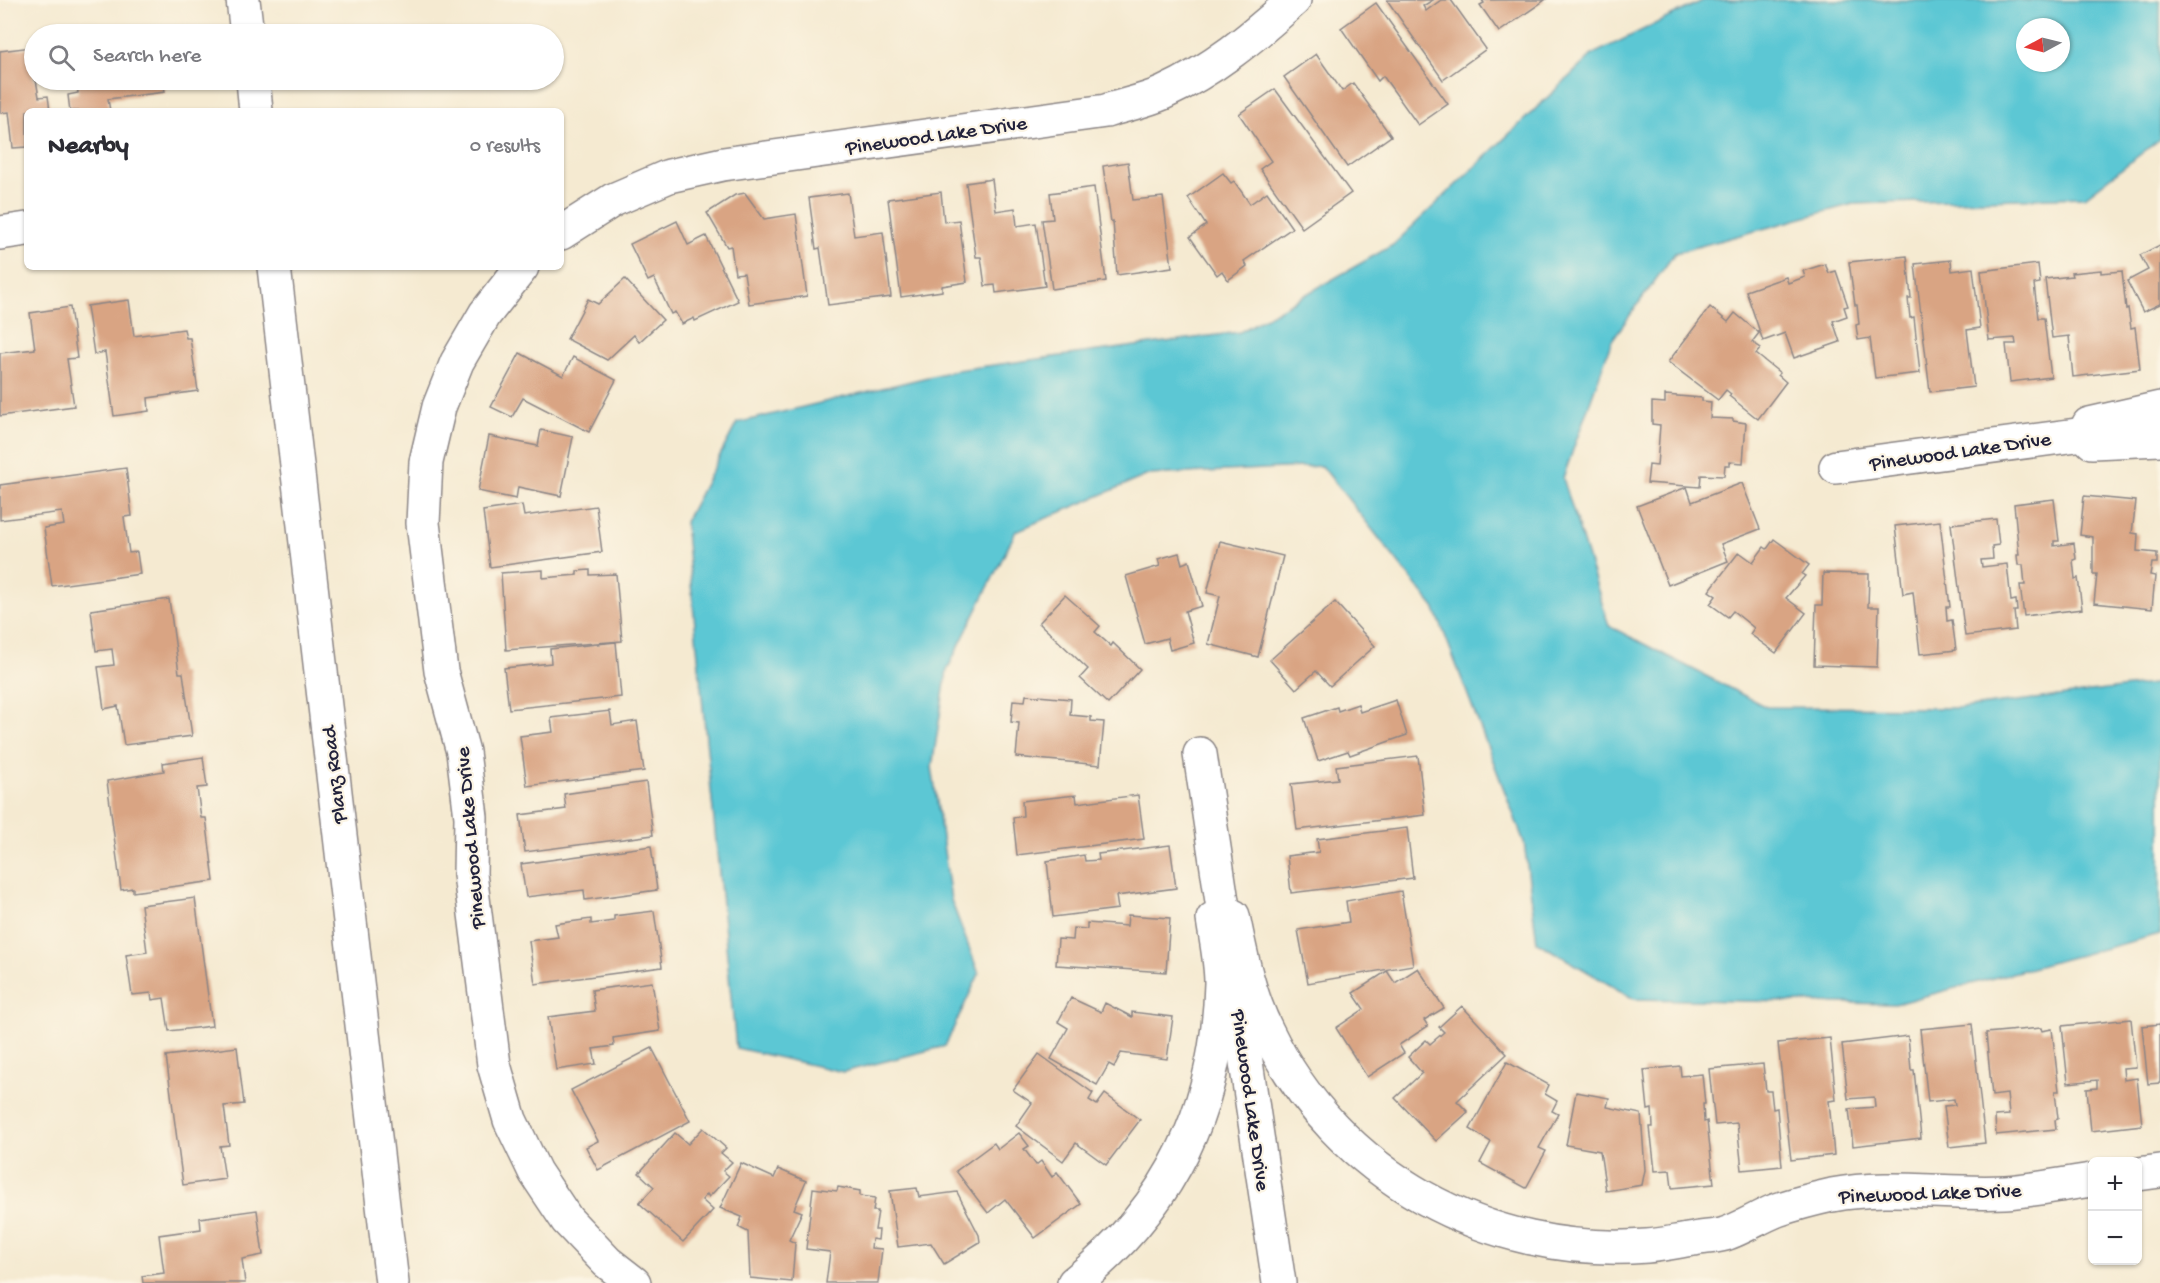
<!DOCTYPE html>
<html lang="en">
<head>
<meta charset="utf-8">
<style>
	:root { --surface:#fff; --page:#f2f2f3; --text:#2b2b33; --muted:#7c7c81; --line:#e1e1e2 }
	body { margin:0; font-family:"Gochi Hand",sans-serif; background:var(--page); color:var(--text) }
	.controls { position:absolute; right:18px; bottom:18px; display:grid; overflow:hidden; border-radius:9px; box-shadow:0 2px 4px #0004 }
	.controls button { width:54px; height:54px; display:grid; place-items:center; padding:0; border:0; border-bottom:2px solid var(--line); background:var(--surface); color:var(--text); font:30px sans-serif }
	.compass { position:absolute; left:2016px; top:18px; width:54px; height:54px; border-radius:50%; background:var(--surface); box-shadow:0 2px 4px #0004; rotate:263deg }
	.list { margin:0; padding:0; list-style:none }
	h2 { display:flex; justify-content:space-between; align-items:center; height:78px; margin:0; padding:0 24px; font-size:26px }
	h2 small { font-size:20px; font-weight:400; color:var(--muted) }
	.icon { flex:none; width:33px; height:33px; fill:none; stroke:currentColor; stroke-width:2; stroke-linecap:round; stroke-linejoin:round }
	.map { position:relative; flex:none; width:2160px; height:1283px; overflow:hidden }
	.search { position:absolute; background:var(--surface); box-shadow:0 2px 4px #0004; left:24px; top:24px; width:540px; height:66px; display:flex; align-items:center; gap:15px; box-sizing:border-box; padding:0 21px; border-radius:33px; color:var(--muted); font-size:22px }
	.panel { position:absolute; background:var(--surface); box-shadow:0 2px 4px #0004; left:24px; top:108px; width:540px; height:162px; border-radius:9px }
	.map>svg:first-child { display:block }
	.water { fill:#5bc7d4; stroke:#3e7488; stroke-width:1.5; fill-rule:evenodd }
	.building { fill:#d9a483 }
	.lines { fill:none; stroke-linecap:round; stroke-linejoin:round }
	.minor-casing { stroke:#8c8686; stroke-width:36 }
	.tertiary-casing { stroke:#8c8686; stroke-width:36 }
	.minor { stroke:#fff; stroke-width:33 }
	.tertiary { stroke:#fff; stroke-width:33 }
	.labels { text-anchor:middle; stroke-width:4.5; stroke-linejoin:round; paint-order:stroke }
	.street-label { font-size:21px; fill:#22223b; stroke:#fcf5e5 }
</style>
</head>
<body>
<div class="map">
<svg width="2160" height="1283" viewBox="0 0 2160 1283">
	<rect width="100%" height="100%" fill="#fcf5e5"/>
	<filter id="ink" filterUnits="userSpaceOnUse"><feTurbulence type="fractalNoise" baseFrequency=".0167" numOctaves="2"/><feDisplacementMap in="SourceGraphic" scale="12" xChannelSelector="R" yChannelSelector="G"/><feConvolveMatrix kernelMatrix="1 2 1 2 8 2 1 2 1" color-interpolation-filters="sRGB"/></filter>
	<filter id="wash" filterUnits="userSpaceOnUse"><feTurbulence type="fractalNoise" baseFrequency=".008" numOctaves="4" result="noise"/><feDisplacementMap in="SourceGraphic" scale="24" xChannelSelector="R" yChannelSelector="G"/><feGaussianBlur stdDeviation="1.35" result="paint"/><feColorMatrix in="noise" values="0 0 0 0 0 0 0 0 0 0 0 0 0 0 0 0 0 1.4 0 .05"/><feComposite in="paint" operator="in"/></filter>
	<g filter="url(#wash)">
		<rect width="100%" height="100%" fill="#f5ead1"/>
		<path class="water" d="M1704,0L2160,1V139L2085,197L1853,204L1675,253L1612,340L1563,478L1609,626L1766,707L1963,708L2160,683V934L1895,1004L1634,999L1537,942L1524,842L1435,609L1322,466L1148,475L1016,531L947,670L932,767L951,900L979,974L945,1046L843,1072L736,1048L685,522L737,423L957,370L1240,332L1393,245L1593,54ZM2025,27H2061V63H2025Z"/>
		<g id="blocks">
			<g class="building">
				<polygon points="1387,0 1433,0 1423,6 1426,11 1441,0 1451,0 1486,49 1443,80"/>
				<polygon points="1482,0 1545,0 1499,32 1480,5 1484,3"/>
				<polygon points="1376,3 1448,104 1418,125 1383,76 1378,81 1341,28"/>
				<polygon points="32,47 34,80 36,80 39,97 48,96 50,111 27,111 27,147 13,148 9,112 0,113 0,51"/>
				<polygon points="1316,54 1342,91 1353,83 1391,136 1347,167 1284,77"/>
				<polygon points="77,80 163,80 165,92 108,99 110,111 70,111 68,95 78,93"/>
				<polygon points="1275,89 1351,193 1302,228 1260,169 1271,161 1239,114"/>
				<polygon points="1128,162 1133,200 1163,197 1172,267 1117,275 1113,221 1111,222 1103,166"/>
				<polygon points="1223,173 1231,183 1234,181 1250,204 1267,192 1292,228 1244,261 1247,266 1228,280 1222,271 1217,275 1190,237 1206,225 1188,198"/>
				<polygon points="992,179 996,211 1015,208 1017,226 1036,223 1045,286 996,293 995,285 985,286 981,257 976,257 966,183"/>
				<polygon points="1094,187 1106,281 1052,289 1042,220 1053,219 1050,193"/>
				<polygon points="941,192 944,222 959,220 967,282 942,286 942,291 901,297 888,199"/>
				<polygon points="745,193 764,219 796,214 807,296 749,304 744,273 735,274 731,246 727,247 707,213 735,195"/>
				<polygon points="848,193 854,236 883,232 891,297 828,305 820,248 816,249 809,198"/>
				<polygon points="677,221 688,245 706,236 738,301 695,321 694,318 682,324 675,312 671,314 654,278 648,281 630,244"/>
				<polygon points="2160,245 2160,304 2143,312 2127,281 2148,270 2140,255"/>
				<polygon points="1907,256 1911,298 1908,298 1910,318 1914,317 1920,373 1875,378 1870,338 1858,340 1856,325 1859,324 1857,305 1855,305 1849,262"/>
				<polygon points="1951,260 1952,271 1973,268 1980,328 1967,330 1974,387 1930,392 1915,264"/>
				<polygon points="1825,264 1829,273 1836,271 1848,306 1844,307 1847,316 1833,321 1840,342 1794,358 1785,333 1763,341 1746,291 1786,277 1788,283 1805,277 1803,271"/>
				<polygon points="2038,264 2040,283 2034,284 2038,318 2044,318 2051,377 2010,382 2006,344 2016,344 2015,338 1989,340 1981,271"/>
				<polygon points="2101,270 2101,273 2122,271 2126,309 2128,308 2131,328 2135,327 2140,369 2073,377 2069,336 2052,338 2045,279 2072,276 2071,273"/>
				<polygon points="625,279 663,320 639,342 634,335 607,360 567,339 588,299 598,304"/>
				<polygon points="129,300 134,336 184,329 186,338 190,338 198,391 148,398 149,411 114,416 105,352 94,354 87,306"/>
				<polygon points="70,307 77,358 67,359 74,406 0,416 0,353 35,349 30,313"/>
				<polygon points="1710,307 1728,322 1735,313 1759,333 1752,342 1761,348 1756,354 1780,373 1778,375 1786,382 1758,419 1729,396 1731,394 1726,390 1718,400 1668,362"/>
				<polygon points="520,353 563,376 573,357 616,380 589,432 523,398 512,417 491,407"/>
				<polygon points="1665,395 1702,398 1702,401 1711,402 1710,418 1733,419 1733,421 1746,423 1743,463 1730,462 1730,465 1725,465 1724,476 1701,475 1700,487 1647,483 1649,465 1657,466 1660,425 1652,424 1652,402 1665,403"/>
				<polygon points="541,430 573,437 561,496 518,487 516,499 478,491 489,436 538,446"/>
				<polygon points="126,468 132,516 124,517 129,553 137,552 140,574 52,586 44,528 64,525 62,512 0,520 0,485"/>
				<polygon points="1742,483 1760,529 1721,544 1728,561 1668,585 1637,506 1687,487 1692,502"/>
				<polygon points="2084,496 2136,501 2132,533 2138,534 2137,551 2157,553 2157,563 2152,563 2150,575 2155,576 2152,609 2094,603 2097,574 2093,574 2093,537 2080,535"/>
				<polygon points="2054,499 2059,541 2054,541 2054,546 2074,543 2076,559 2073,560 2075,579 2078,578 2082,609 2024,616 2020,585 2025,585 2023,565 2018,565 2017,555 2019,555 2014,504"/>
				<polygon points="522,505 524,516 596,506 602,552 490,567 483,511"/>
				<polygon points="1996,519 1999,545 1992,546 1993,559 1981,560 1982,567 2007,564 2011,601 2016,600 2017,611 2014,611 2016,630 1965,636 1951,524"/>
				<polygon points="1940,521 1950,607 1946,607 1947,621 1952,620 1956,650 1920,654 1913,592 1903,594 1895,526"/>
				<polygon points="1774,539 1809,565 1802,574 1805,576 1786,598 1806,613 1776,653 1750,634 1754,628 1733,611 1728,617 1710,604 1716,596 1709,591 1739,552 1753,562 1764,547 1767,549"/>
				<polygon points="1220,541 1283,556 1258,657 1208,644 1220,596 1207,593"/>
				<polygon points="1179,553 1182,564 1189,561 1202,606 1185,611 1194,643 1170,650 1167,638 1145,644 1126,576 1160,566 1158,559"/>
				<polygon points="543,570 543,578 577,575 577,571 590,570 590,575 616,574 622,641 506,650 501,573"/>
				<polygon points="1823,573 1869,574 1868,607 1879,607 1877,667 1814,665 1816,605 1822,605"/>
				<polygon points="1065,595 1100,626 1095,632 1111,646 1113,643 1140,669 1108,704 1080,678 1088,669 1039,623"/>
				<polygon points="169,599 179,673 183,673 192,736 124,745 118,706 104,709 98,667 114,665 112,649 96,651 91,610"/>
				<polygon points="1335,602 1375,646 1330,686 1316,671 1296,689 1270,660"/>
				<polygon points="616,642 621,697 509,709 504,668 551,663 550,649"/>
				<polygon points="1026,695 1071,699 1070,715 1091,717 1091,721 1104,722 1100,765 1016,757 1019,723 1011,722 1013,700 1025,701"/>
				<polygon points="1396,700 1407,735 1350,755 1348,751 1318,761 1304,718 1337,707 1338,711 1358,704 1360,712"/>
				<polygon points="610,711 612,725 637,721 644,771 527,786 520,736 553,732 551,718"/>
				<polygon points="1418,756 1425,815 1297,830 1291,784 1338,779 1336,766"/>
				<polygon points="203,757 207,787 197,788 201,818 206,818 214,881 133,892 133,888 121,890 107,781 164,771 163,763"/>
				<polygon points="646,782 653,835 525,852 520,815 566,809 564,794"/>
				<polygon points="1076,795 1077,803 1138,795 1144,839 1017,855 1013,818 1023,816 1022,801"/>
				<polygon points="1407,828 1413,878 1291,893 1287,856 1319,852 1317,839"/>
				<polygon points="1170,845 1176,888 1116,896 1118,909 1053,917 1047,861 1084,855 1085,861 1099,860 1098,854"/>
				<polygon points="651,846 657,890 585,900 584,890 526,897 521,864"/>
				<polygon points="1401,891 1413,965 1308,983 1298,930 1349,922 1346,901"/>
				<polygon points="195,898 212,1026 169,1031 164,998 152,1000 151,993 132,995 126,955 147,952 141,905"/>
				<polygon points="654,911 662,967 535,984 529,941 558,937 555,924 591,919 591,924 614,921 614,916"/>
				<polygon points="1128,915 1170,918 1166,972 1056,965 1058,939 1073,940 1074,928 1087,929 1087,923 1127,926"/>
				<polygon points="1418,968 1444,1008 1424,1020 1428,1026 1399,1045 1404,1053 1367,1077 1336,1028 1364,1009 1353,993 1387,971 1395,983"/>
				<polygon points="652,982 660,1031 613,1038 614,1046 593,1049 596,1064 556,1070 548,1017 595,1011 592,990"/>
				<polygon points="1071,998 1101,1012 1105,1003 1132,1017 1132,1012 1173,1017 1167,1059 1121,1053 1114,1067 1109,1064 1097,1085 1051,1059 1068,1028 1058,1022"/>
				<polygon points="1462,1006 1507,1054 1457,1101 1468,1112 1436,1141 1395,1098 1422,1073 1408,1057 1426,1040 1430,1044 1444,1032 1439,1027"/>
				<polygon points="2131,1019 2136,1067 2123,1068 2124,1080 2137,1078 2142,1125 2091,1131 2087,1089 2097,1088 2097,1080 2068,1083 2062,1026"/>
				<polygon points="1972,1024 1985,1143 1949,1147 1944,1106 1955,1105 1954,1099 1928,1102 1920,1029"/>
				<polygon points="2160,1024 2160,1083 2148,1084 2142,1026"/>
				<polygon points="2041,1028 2042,1031 2052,1029 2059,1091 2055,1091 2058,1119 2055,1120 2056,1129 1996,1135 1995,1116 2009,1115 2007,1094 1992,1096 1986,1033"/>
				<polygon points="1908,1036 1911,1070 1914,1070 1921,1138 1853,1146 1849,1109 1875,1107 1874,1097 1848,1099 1842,1044"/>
				<polygon points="1830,1038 1836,1100 1829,1101 1834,1155 1791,1160 1778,1043"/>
				<polygon points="237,1047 244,1104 224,1106 229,1145 220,1146 225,1179 183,1185 166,1056"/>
				<polygon points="652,1048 690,1121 598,1170 586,1147 598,1141 571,1090"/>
				<polygon points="1039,1054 1093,1093 1089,1100 1097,1105 1105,1094 1140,1120 1106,1165 1076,1143 1063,1161 1016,1126 1032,1103 1013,1090"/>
				<polygon points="1507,1062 1549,1085 1545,1094 1557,1101 1552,1111 1558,1114 1539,1148 1546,1151 1526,1188 1480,1163 1491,1142 1470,1129"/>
				<polygon points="1763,1064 1766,1091 1771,1091 1773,1109 1777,1108 1782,1166 1742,1170 1737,1123 1715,1125 1709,1069"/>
				<polygon points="1680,1066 1681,1076 1702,1074 1705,1104 1703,1104 1704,1122 1707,1121 1714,1184 1672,1188 1670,1170 1655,1171 1650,1127 1653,1127 1652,1109 1648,1110 1644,1070"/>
				<polygon points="1576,1092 1609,1098 1607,1107 1641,1114 1645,1170 1642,1185 1606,1191 1600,1151 1566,1145"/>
				<polygon points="703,1128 726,1148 721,1153 732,1162 723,1171 729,1176 709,1197 707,1194 702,1200 713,1210 683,1242 639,1203 654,1187 639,1173 675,1133 688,1144"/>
				<polygon points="1019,1133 1029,1146 1024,1149 1036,1165 1041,1161 1052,1177 1057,1172 1081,1204 1035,1238 1005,1199 988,1213 956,1171 994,1143 998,1149"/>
				<polygon points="741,1163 774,1178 778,1169 806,1181 794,1209 802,1212 789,1240 795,1243 792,1282 750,1278 748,1232 738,1227 742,1217 720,1208"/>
				<polygon points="838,1187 860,1191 860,1196 875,1198 873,1211 878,1211 875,1230 879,1230 878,1240 872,1239 871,1248 882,1249 878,1283 826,1283 830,1252 806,1249 813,1188 837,1191"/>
				<polygon points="917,1188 919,1197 957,1192 979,1235 980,1242 944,1264 931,1243 898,1247 890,1191"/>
				<polygon points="257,1210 263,1255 242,1259 245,1283 143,1283 142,1276 164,1273 159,1235 201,1229 200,1218"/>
			</g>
		</g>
	</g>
	<g filter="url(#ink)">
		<use href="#blocks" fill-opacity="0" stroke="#8c8686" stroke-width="1.5"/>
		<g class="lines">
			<g class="minor-casing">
				<g id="minor">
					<polyline points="0,233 27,229"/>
					<path d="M561,233L613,200L669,176L723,164L1106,111C1124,105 1145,101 1163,93C1213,70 1253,37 1294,0"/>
					<polyline points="522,267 485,314 457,362 439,407 426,462 423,523 441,671 463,752 471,817 470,874 494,1065 510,1120 535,1172 567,1220 607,1262 634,1283"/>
					<polyline points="2084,434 2089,424 2160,408"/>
					<polyline points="2084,434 2092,442 2160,439"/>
					<polyline points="1836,467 2084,434"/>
					<polyline points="1200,754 1279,1283"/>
					<polyline points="2138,1174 2160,1171"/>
					<path d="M1074,1283C1172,1206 1218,1107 1221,983C1221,962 1216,940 1213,919L1233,916C1241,956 1249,995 1267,1031C1337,1176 1488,1258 1647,1246C1663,1245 1678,1241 1694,1239C1704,1237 1715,1237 1725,1234C1743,1228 1759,1217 1777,1210C1795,1204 1814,1199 1832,1195C1889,1184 1948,1195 2005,1192C2034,1190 2063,1184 2092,1180"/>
				</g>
			</g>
			<g class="tertiary-casing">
				<g id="tertiary">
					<polyline points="243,0 247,34"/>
					<polyline points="253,80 256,111"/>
					<polyline points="274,267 392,1283"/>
				</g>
			</g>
			<use href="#minor" class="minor"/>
			<use href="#tertiary" class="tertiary"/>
		</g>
	</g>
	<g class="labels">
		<g class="street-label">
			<text transform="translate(936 134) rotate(-8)" y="7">Pinewood Lake Drive</text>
			<text transform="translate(1960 450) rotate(-8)" y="7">Pinewood Lake Drive</text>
			<text transform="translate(333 775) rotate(-97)" y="7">Planz Road</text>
			<text transform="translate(469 838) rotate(-95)" y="7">Pinewood Lake Drive</text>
			<text transform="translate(1252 1100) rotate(82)" y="7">Pinewood Lake Drive</text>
			<text transform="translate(1930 1192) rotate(-2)" y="7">Pinewood Lake Drive</text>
		</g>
	</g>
</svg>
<div class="controls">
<button>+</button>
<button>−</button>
</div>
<svg class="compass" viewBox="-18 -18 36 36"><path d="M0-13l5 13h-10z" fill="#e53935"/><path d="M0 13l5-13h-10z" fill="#7c7c81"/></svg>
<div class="search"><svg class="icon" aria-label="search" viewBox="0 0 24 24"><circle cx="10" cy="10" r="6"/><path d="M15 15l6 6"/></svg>Search here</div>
<section class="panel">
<h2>Nearby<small>0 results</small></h2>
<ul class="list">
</ul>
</section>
</div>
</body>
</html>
